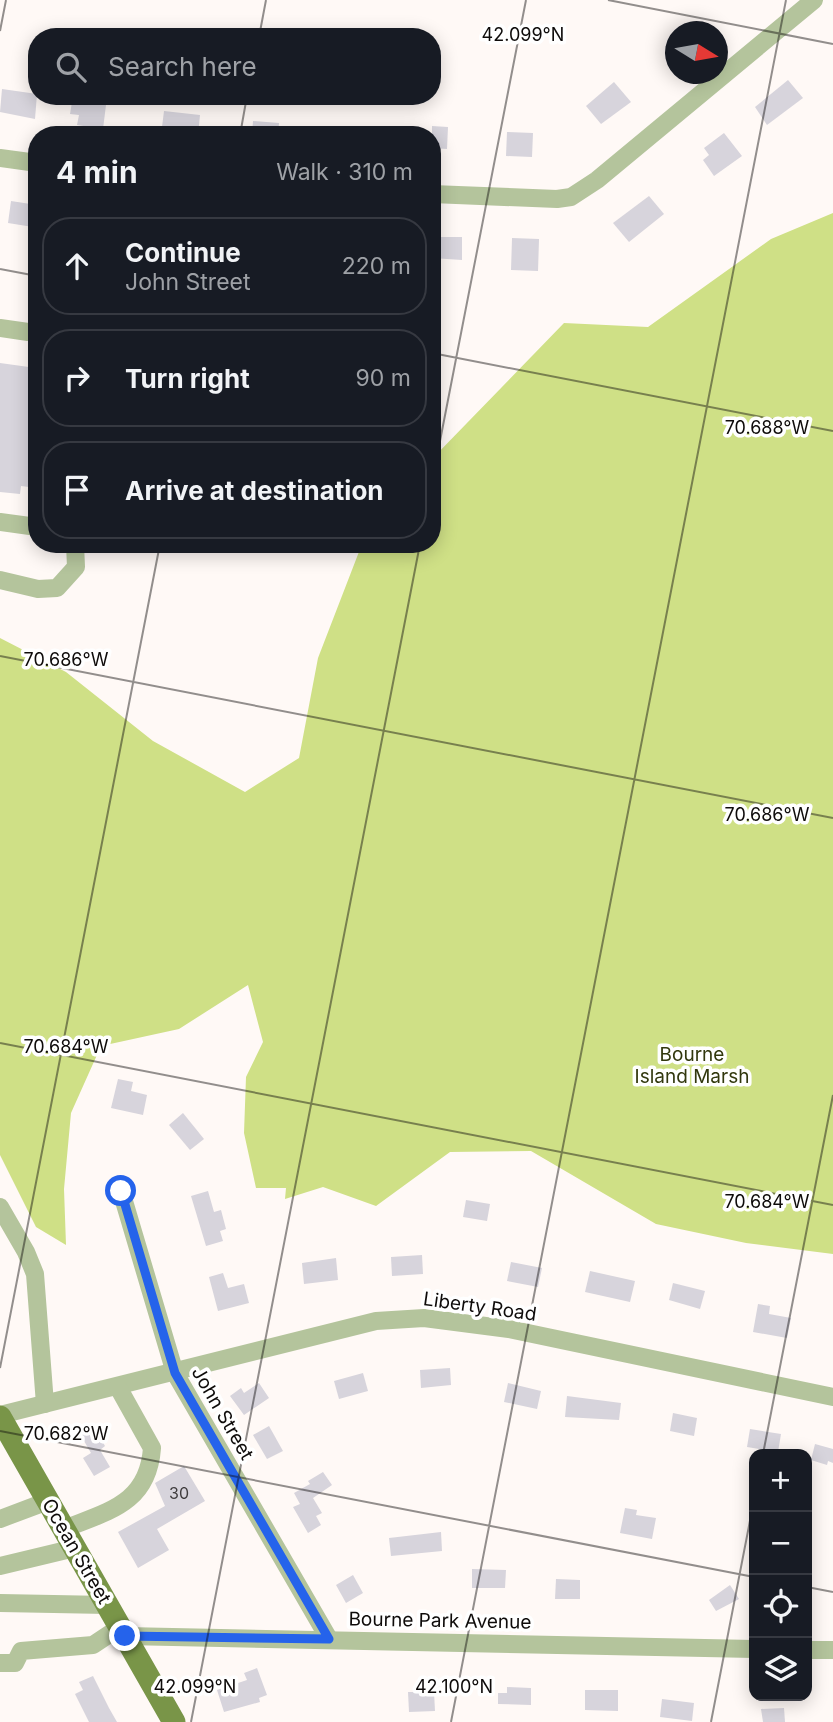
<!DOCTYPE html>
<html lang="en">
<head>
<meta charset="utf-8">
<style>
	:root { --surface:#171b24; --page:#20242c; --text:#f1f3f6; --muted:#9ea1a6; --line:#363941 }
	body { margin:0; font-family:Inter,sans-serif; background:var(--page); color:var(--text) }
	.controls { position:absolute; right:21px; bottom:21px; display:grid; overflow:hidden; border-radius:14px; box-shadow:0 4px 18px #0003 }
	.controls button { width:63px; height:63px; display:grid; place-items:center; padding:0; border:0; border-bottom:2px solid var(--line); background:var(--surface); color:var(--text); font:35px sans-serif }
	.compass { position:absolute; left:665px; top:21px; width:63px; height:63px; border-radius:50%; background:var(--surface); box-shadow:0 4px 18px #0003; rotate:101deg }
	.stop { position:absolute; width:21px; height:21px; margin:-16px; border:5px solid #2563eb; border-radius:50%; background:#fff }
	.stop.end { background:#2563eb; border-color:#fff; box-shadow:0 2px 7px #0008 }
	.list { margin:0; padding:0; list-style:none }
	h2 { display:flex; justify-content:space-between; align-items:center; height:91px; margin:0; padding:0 28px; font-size:30px }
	h2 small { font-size:23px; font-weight:400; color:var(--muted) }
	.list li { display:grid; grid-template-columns:46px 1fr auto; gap:21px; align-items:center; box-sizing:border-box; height:98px; margin:0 14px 14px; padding:0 14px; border:2px solid var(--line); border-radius:28px }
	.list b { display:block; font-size:26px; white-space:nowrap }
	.list p { margin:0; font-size:23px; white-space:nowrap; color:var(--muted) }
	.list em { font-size:23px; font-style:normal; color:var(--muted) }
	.icon { flex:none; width:38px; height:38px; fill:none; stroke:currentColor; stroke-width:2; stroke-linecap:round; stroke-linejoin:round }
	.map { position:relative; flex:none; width:833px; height:1722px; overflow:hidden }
	.search { position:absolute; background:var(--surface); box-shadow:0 4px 18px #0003; left:28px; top:28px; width:413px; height:77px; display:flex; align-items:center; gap:18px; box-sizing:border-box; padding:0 24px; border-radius:28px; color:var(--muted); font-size:26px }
	.panel { position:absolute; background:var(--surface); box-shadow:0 4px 18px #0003; left:28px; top:126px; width:413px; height:427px; border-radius:28px }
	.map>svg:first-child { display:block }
	.green { fill:#cfe086 }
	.building { fill:#d7d4dc }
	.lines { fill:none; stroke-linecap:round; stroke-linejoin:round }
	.minor { stroke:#b4c49c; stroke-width:18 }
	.major { stroke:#799548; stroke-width:23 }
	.route { stroke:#2563eb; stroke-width:9 }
	.ticks { fill:none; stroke:#0e0b0a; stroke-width:2; stroke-opacity:0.45 }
	.labels { text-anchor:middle; stroke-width:7; stroke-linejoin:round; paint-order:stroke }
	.number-label { font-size:16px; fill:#403d3e }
	.park-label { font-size:19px; fill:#32380e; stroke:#fff }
	.street-label { font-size:19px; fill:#0e0b0a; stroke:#fff }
	.ticks-label { font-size:18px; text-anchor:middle; fill:#0e0b0a; stroke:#fff; stroke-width:7; stroke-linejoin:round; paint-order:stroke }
</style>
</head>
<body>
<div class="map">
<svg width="833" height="1722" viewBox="0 0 833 1722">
	<rect width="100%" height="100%" fill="#fff9f6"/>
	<polygon class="green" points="833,213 833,1254 746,1243 656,1224 531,1151 450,1152 376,1206 323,1187 285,1199 286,1188 256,1188 244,1133 246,1077 263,1042 248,985 179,1029 101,1046 71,1113 64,1189 66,1245 36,1227 0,1155 0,638 66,672 153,741 245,792 299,758 318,658 362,544 432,544 432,459 564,323 648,327 771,239"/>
	<g class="building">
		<polygon points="788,80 803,98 767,125 755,107"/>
		<polygon points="614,82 631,102 601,124 586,106"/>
		<polygon points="2,89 37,94 35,119 0,112"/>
		<polygon points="73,96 94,96 93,103 106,105 103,129 77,125 79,115 70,114"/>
		<polygon points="164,111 200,115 198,135 161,135"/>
		<polygon points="253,121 279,123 278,135 252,135"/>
		<polygon points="432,126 448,127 447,149 432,148"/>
		<polygon points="507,132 533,133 532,157 506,156"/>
		<polygon points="724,133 742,156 714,176 703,160 709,155 704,148"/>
		<polygon points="649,196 664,214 629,242 613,223"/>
		<polygon points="11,201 37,205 33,227 8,223"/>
		<polygon points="432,237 462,237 462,260 432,258"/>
		<polygon points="512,238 539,239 538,271 511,270"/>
		<polygon points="0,363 36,368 37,488 21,486 20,494 0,492"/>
		<polygon points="118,1079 133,1082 131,1091 147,1095 143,1115 111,1108"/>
		<polygon points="183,1113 204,1139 190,1150 169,1125"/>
		<polygon points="208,1191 214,1212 221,1210 226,1229 220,1231 223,1241 206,1246 191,1196"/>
		<polygon points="466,1200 490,1204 487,1221 463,1217"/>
		<polygon points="422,1255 423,1274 392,1276 391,1257"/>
		<polygon points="336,1258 338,1280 304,1284 302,1263"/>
		<polygon points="511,1262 542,1268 538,1287 507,1281"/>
		<polygon points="590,1271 635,1281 630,1302 585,1292"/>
		<polygon points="223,1273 228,1288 244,1284 249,1303 218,1311 209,1277"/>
		<polygon points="673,1283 705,1291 700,1309 669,1300"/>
		<polygon points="758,1304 770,1306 769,1314 791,1318 787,1338 753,1332"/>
		<polygon points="450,1368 451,1385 421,1388 420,1370"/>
		<polygon points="363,1373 368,1391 339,1399 334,1381"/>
		<polygon points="259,1383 269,1398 244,1415 230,1396 241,1388 244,1393"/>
		<polygon points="508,1383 541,1391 537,1409 504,1402"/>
		<polygon points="567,1396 621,1403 619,1420 565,1417"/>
		<polygon points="673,1413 697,1418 694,1436 670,1431"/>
		<polygon points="94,1426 105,1446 100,1450 110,1467 94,1476 83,1458 91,1453 80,1434"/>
		<polygon points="269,1426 283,1451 267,1459 253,1435"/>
		<polygon points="750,1429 781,1434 778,1452 747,1447"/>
		<polygon points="815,1444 833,1449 833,1463 828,1461 827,1465 811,1460"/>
		<polygon points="184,1466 205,1501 157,1529 169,1550 138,1568 118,1532 165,1506 155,1483"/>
		<polygon points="323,1472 332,1485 313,1498 322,1513 316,1516 321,1525 308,1533 293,1507 300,1504 294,1493 310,1484 308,1481"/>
		<polygon points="625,1508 637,1510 636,1515 656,1518 652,1539 620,1533"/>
		<polygon points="441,1532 442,1551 391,1556 389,1538"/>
		<polygon points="472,1569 506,1570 505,1588 472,1588"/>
		<polygon points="353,1575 363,1593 346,1603 336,1585"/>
		<polygon points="556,1579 580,1580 580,1599 555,1599"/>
		<polygon points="730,1585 739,1599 716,1611 709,1600"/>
		<polygon points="257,1668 267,1695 259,1698 260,1702 224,1712 217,1690 247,1680 244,1673"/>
		<polygon points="93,1676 109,1708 117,1722 89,1722 75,1694 83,1690 79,1682"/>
		<polygon points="507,1687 531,1688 531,1705 498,1704 498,1693 507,1693"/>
		<polygon points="585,1690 618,1690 618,1711 585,1710"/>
		<polygon points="408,1692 434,1692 435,1711 409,1712"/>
		<polygon points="662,1699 694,1703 692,1721 660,1717"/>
		<polygon points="784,1708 785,1722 763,1722 761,1709"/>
	</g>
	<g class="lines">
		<g class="minor">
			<polyline points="0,158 37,163"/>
			<polyline points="432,194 557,199 571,197 597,180 814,0"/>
			<polyline points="0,328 28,332"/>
			<polyline points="0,522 37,527"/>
			<polyline points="0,580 38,589 57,588 76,567 75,544"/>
			<polyline points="121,1191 175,1373 329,1639"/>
			<polyline points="0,1207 26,1252 35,1274 45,1404"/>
			<polyline points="0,1415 376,1321 424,1318 509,1329 833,1397"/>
			<polyline points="0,1519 48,1501"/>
			<path d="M64,1529C108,1511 148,1504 152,1448L118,1387"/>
			<polyline points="0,1566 75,1548"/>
			<polyline points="0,1603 107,1605"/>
			<polyline points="125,1636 754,1649"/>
			<polyline points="807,1650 833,1650"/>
			<polyline points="0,1663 15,1663 21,1651 93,1645 120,1627"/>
		</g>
		<polyline class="major" points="0,1417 174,1722"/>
	</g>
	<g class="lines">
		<polyline class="route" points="121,1191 175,1373 329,1639 125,1636"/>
	</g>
	<path class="ticks" d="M608,0L833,44M0,31L6,0M259,37L266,0M240,135L247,96M0,269L37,276M432,353L833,431M432,482L526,0M0,656L833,818M0,1043L833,1205M0,1368L160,544M0,1431L754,1577M763,1454L833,1095M807,1587L833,1592M191,1722L420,544M451,1722L786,0M711,1722L754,1500"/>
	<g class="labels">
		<g class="number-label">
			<text x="179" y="1499">30</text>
		</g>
		<g class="park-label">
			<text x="692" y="1061">Bourne<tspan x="692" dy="22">Island Marsh</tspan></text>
		</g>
		<g class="street-label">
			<text transform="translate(480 1306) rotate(8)" y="7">Liberty Road</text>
			<text transform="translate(223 1413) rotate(60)" y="7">John Street</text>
			<text transform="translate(77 1551) rotate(60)" y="7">Ocean Street</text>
			<text transform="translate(440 1620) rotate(1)" y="7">Bourne Park Avenue</text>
		</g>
	</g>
	<g class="ticks-label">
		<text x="523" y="41">42.099°N</text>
		<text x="767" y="434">70.688°W</text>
		<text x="66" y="666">70.686°W</text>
		<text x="767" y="821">70.686°W</text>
		<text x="66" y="1053">70.684°W</text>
		<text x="767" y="1208">70.684°W</text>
		<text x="66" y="1440">70.682°W</text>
		<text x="195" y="1693">42.099°N</text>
		<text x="454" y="1693">42.100°N</text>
	</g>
</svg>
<div class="controls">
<button>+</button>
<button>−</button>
<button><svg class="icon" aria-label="locate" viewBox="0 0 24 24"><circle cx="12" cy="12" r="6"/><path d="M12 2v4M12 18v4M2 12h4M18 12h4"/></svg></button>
<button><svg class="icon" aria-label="layers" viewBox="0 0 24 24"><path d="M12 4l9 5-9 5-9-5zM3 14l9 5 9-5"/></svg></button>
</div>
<svg class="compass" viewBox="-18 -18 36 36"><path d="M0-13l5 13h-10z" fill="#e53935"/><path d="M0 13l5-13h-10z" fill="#9ea1a6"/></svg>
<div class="stop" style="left:121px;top:1191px"></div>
<div class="stop end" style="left:125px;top:1636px"></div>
<div class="search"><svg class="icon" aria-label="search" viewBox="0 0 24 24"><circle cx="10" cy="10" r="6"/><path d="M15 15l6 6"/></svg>Search here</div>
<section class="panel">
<h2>4 min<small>Walk · 310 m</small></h2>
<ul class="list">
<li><svg class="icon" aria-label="ahead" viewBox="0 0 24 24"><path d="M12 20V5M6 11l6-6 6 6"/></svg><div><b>Continue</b><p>John Street</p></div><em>220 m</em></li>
<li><svg class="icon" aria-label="right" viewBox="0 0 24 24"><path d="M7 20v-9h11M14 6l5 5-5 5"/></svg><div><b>Turn right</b></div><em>90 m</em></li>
<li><svg class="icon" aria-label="arrive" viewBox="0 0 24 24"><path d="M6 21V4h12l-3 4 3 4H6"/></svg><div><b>Arrive at destination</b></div></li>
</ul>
</section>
</div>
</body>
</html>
